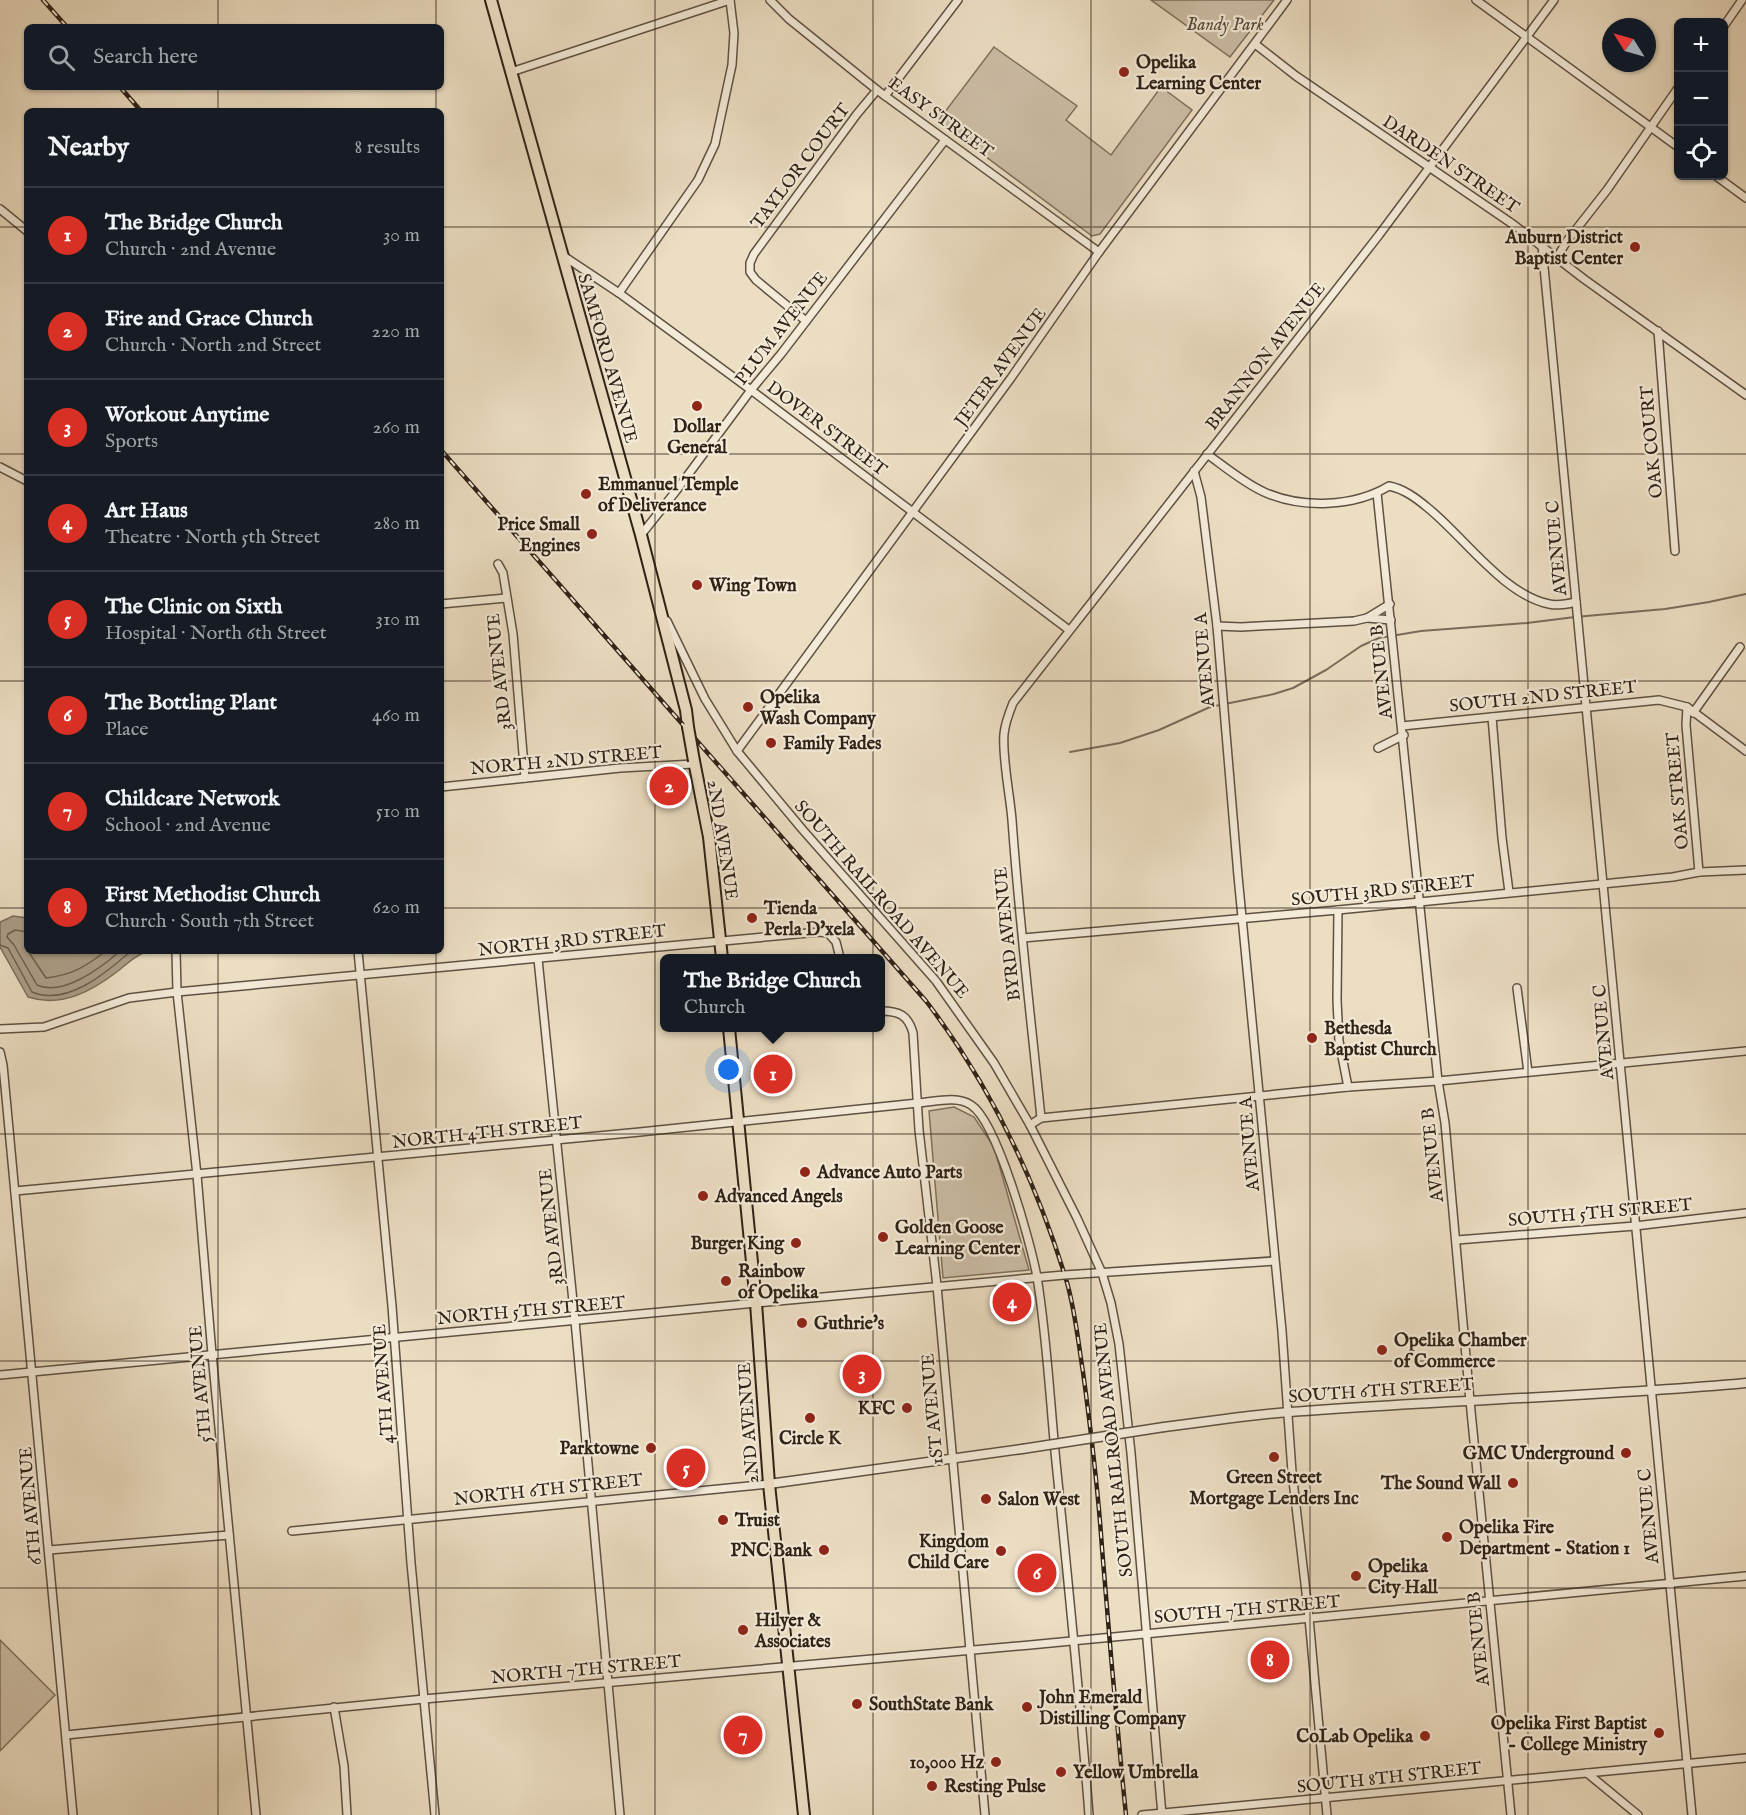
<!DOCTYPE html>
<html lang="en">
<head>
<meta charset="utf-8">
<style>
	:root { --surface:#171b24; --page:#20242c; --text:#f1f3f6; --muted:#9ea1a6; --line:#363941; --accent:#d93025 }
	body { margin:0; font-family:"IM FELL English",serif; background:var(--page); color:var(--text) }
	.controls { position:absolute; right:18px; top:18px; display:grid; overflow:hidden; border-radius:9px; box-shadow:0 2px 4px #0004 }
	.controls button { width:54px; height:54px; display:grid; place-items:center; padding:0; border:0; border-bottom:2px solid var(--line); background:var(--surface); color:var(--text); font:30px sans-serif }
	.compass { position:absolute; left:1602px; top:18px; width:54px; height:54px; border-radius:50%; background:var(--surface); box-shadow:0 2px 4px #0004; rotate:307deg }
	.you { position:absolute; left:729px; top:1070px; width:21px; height:21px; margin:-15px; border:4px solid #fff; border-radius:50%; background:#1a73e8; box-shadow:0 0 0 9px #1a73e833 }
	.badge { display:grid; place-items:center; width:39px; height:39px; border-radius:50%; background:var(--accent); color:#fff; font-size:20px; font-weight:700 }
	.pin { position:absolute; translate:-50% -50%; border:3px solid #fff; box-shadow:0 2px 6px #0006 }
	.popup { position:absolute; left:660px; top:954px; width:225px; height:78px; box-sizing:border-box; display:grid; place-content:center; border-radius:9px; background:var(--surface); filter:drop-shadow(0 2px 4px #0005); font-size:20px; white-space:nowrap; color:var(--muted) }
	.popup b { font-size:22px; color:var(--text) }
	.popup::after { content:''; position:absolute; left:50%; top:100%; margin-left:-12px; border:12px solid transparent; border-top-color:var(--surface) }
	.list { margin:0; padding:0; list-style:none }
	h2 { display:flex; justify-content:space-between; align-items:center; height:78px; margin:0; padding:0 24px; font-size:26px }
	h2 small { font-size:20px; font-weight:400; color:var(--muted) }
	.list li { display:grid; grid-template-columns:39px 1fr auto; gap:18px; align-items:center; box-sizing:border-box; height:96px; padding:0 24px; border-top:2px solid var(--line) }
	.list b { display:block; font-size:22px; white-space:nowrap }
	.list p { margin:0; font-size:20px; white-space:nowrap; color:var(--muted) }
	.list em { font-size:20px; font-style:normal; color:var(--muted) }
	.icon { flex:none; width:33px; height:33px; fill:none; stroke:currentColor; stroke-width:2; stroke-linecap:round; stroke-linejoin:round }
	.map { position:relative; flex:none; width:1746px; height:1815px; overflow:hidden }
	.search { position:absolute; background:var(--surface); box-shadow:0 2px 4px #0004; left:24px; top:24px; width:420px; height:66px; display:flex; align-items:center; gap:15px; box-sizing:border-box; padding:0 21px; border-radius:9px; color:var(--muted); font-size:22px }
	.panel { position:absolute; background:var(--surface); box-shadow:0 2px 4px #0004; left:24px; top:108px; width:420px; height:846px; border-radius:9px }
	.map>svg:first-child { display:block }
	.green { fill:#ccbea6; stroke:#7e705e; stroke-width:1.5 }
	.water { fill:#ac9e89; stroke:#7a6c5b; stroke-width:1.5 }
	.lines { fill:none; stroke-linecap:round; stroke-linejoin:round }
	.shore { stroke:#6e6050; stroke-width:1.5 }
	.stream { stroke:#7a6c5b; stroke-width:2 }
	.minor-casing { stroke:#5e5142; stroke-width:10 }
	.tertiary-casing { stroke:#5e5142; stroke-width:11 }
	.primary-casing { stroke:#2f2217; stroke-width:14 }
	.minor { stroke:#f3ead8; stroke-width:7 }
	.tertiary { stroke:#f3ead8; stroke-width:8 }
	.primary { stroke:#ecdec3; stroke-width:10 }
	.rail-casing { stroke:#2f2217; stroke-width:4.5 }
	.rail { stroke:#f3ead8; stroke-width:2; stroke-dasharray:7; stroke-linecap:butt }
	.minor-bridge-casing { stroke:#5e5142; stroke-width:10; stroke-linecap:butt }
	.tertiary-bridge-casing { stroke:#5e5142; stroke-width:11; stroke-linecap:butt }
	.primary-bridge-casing { stroke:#2f2217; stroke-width:14; stroke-linecap:butt }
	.minor-bridge { stroke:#f3ead8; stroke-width:7 }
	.tertiary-bridge { stroke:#f3ead8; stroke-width:8 }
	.primary-bridge { stroke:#ecdec3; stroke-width:10 }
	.grid { fill:none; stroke:#2f2217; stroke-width:1.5; stroke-opacity:0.55 }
	.poi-dot { fill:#8f2418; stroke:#f3ead8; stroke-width:2 }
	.labels { text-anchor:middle; stroke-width:4.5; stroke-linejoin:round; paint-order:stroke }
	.park-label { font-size:18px; font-style:italic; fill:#56493b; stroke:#f3ead8 }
	.poi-label { font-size:18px; font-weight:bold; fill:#2f2217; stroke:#f3ead8; text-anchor:start }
	.street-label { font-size:18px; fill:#2f2217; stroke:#f3ead8 }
</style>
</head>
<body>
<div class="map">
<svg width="1746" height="1815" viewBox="0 0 1746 1815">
	<rect width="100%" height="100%" fill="#ecdec3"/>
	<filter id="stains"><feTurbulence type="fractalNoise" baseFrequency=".00333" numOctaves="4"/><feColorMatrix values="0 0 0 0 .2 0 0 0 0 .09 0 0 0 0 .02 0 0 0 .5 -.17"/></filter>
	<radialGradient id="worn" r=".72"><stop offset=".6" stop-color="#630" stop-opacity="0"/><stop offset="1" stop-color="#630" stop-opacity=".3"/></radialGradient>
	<g class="green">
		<polygon points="1151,0 1274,0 1230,57"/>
		<polygon points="994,47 1077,106 1066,120 1111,155 1161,87 1192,110 1100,234 1092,236 938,121"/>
		<polygon points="954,1107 974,1117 994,1147 1029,1270 943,1278 929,1111"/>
		<polygon points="0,1640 55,1695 0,1751"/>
	</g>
	<path class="water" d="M13,916L27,918V951H148C135,956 129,962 118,971C92,991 62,1008 28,997L0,947V922Z"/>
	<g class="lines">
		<g class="shore">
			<path d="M27,932L15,930L8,934L7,937L14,945L37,985C63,997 102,967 120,951"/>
			<path d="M0,945L8,948L32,992C67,1007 107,972 131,951"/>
			<path d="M28,951L46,978C72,975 85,967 106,951"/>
		</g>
		<polyline class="stream" points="1070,752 1120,743 1159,730 1210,707 1274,694 1293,688 1326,670 1361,646 1379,638 1421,631 1527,623 1575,617 1665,609 1709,602 1746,594"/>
		<g class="minor-casing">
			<g id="minor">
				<polyline points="770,0 789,19 877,90 1099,252"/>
				<polyline points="1476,0 1678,147"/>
				<polyline points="1724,26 1742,0"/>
				<polyline points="1255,44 1296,76 1514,225 1584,279 1746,395"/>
				<polyline points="511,72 730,0"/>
				<polyline points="885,96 958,0"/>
				<polyline points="1716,176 1746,198"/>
				<polyline points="0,209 27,231"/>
				<polyline points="1542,246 1692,1815"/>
				<polyline points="562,255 619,293 751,390 1069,630"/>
				<polyline points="1556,259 1567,241 1607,190 1678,88"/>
				<polyline points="619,293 698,180 715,144 732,65 734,33 730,0"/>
				<polyline points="806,321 756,280 750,272 750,263 754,254 857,114 877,90"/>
				<polyline points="1658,331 1675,551"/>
				<path d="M1207,454C1225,467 1244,483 1264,492C1302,509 1354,507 1389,486C1404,489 1416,498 1428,508C1464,537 1504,595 1549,604C1558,606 1567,604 1576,602"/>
				<polyline points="0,467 27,481"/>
				<polyline points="1194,471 1201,497 1217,626 1238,876 1282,1331 1292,1472 1309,1618 1327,1815"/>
				<polyline points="1377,493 1438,1081 1445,1123 1470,1401 1511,1815"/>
				<polyline points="641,535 676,491 751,390 781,354 945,140"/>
				<polyline points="498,564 503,573 513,634 525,778"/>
				<polyline points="441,604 506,598"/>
				<polyline points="1367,618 1391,620"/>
				<polyline points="667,621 705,699 737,751 802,829 936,981 994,1063 1030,1125 1077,1218 1102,1273 1111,1303 1119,1344 1131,1453 1162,1815"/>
				<polyline points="1217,626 1241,627 1354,621 1367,618 1390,604"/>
				<polyline points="1687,707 1686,725 1699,872"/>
				<polyline points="1693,713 1740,647"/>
				<polyline points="1492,717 1502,838 1509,892"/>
				<polyline points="1402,726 1659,700 1687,707 1746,751"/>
				<polyline points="1378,748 1404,735"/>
				<polyline points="737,751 1011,378 1099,252 1287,0"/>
				<polyline points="441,787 620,768 694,764"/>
				<polyline points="1338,910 1337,1000 1339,1041 1348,1087"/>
				<polyline points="1023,938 1338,910 1673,877 1699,872 1746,870"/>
				<polyline points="176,951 177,992 197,1175 212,1354 256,1815"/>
				<polyline points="358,951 392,1306 411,1563 435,1815"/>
				<polyline points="538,959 575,1321 620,1815"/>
				<polyline points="1517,988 1528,1072"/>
				<path d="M881,1011C899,1011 908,1015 913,1033L919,1130L937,1286L985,1815"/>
				<polyline points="0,1029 44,1027 129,998 177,992 819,932 828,933 836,942 840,958"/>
				<polyline points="0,1052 3,1065 73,1815"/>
				<path d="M1041,1118C1031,1019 1019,919 1012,820C1010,795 1002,757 1004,734C1005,723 1009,713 1013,703L1379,235L1554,0"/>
				<polyline points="1030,1125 1041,1118 1348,1087 1438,1081 1746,1051"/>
				<path d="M15,1191L640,1132L918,1103C934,1102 957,1095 971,1105C997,1121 1031,1244 1037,1277C1047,1338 1050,1401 1056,1462C1068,1580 1080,1697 1089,1815"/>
				<polyline points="1457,1240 1635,1226 1746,1213"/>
				<polyline points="1080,1274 1274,1261"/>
				<polyline points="0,1375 756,1303 1064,1275"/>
				<polyline points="292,1531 769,1484"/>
				<polyline points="49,1550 229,1535"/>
				<polyline points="334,1707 344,1766 347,1815"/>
				<polyline points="66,1735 424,1699 1030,1645 1746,1576"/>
				<polyline points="1587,1773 1638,1815"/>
				<polyline points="1142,1815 1746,1758"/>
			</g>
		</g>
		<g class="tertiary-casing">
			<g id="tertiary">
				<path d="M1164,1427C1206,1422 1248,1415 1290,1412C1442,1400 1594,1397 1746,1383"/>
				<polyline points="769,1484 1022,1449"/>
			</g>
		</g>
		<g class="primary-casing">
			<g id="primary">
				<polyline points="491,0 641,535 686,710 688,727"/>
				<polyline points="694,761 709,837 722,958"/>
				<polyline points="729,1028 756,1303 769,1484 804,1815"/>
			</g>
		</g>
		<use href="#minor" class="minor"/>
		<use href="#tertiary" class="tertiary"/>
		<use href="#primary" class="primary"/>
		<g class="rail-casing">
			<g id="rail">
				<polyline points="43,0 67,27"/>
				<polyline points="120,87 141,111"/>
				<path d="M441,450L926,1001C990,1085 1035,1178 1066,1279C1075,1309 1078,1341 1083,1372C1091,1431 1098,1489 1102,1548C1109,1637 1117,1726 1126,1815"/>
			</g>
		</g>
		<use href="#rail" class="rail"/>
		<g class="minor-bridge-casing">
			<polyline id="minor-bridge" points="1064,1275 1080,1274"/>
		</g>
		<g class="tertiary-bridge-casing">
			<polyline id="tertiary-bridge" points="1022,1449 1164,1427"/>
		</g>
		<g class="primary-bridge-casing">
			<polyline id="primary-bridge" points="688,727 694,761"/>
		</g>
		<use href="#minor-bridge" class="minor-bridge"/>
		<use href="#tertiary-bridge" class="tertiary-bridge"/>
		<use href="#primary-bridge" class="primary-bridge"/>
	</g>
	<path class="grid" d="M218,0V27M436,0V27M655,0V1815M873,0V1815M1091,0V1815M1310,0V1815M1528,0V1815M218,87V111M436,87V111M0,227H27M441,227H1746M0,454H27M441,454H1746M0,681H27M441,681H1746M0,908H27M441,908H1746M218,951V1815M436,951V1815M0,1134H1746M0,1361H1746M0,1588H1746"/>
	<g class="poi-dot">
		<circle cx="1124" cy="72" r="6"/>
		<circle cx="1635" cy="247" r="6"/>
		<circle cx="697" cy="406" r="6"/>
		<circle cx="586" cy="494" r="6"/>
		<circle cx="592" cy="534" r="6"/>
		<circle cx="697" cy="585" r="6"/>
		<circle cx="748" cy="707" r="6"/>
		<circle cx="771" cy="743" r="6"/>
		<circle cx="752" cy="918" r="6"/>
		<circle cx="1312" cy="1038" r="6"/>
		<circle cx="805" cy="1172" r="6"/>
		<circle cx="703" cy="1196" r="6"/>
		<circle cx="883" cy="1237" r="6"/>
		<circle cx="796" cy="1243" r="6"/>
		<circle cx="726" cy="1281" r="6"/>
		<circle cx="802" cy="1323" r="6"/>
		<circle cx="1382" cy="1350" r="6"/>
		<circle cx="907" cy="1408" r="6"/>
		<circle cx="810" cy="1418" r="6"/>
		<circle cx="651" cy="1448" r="6"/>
		<circle cx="1626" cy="1453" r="6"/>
		<circle cx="1274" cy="1457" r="6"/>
		<circle cx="1513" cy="1483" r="6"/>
		<circle cx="986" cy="1499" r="6"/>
		<circle cx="723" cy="1520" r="6"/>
		<circle cx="1447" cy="1537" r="6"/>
		<circle cx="824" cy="1550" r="6"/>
		<circle cx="1001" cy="1551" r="6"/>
		<circle cx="1356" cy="1576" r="6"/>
		<circle cx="743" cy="1630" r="6"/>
		<circle cx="857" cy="1704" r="6"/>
		<circle cx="1027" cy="1707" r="6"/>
		<circle cx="1659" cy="1733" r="6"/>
		<circle cx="1425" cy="1736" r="6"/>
		<circle cx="996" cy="1762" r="6"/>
		<circle cx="1061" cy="1772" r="6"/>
		<circle cx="932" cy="1786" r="6"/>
	</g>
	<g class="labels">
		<g class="park-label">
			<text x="1225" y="30">Bandy Park</text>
		</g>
		<g class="poi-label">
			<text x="1136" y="68">Opelika<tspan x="1136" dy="21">Learning Center</tspan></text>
			<text x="1623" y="243" text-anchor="end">Auburn District<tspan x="1623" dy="21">Baptist Center</tspan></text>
			<text x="697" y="432" text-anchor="middle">Dollar<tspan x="697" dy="21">General</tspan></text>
			<text x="598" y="490">Emmanuel Temple<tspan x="598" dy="21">of Deliverance</tspan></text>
			<text x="580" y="530" text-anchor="end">Price Small<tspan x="580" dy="21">Engines</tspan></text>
			<text x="709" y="591">Wing Town</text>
			<text x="760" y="703">Opelika<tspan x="760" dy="21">Wash Company</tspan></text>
			<text x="783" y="749">Family Fades</text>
			<text x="764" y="914">Tienda<tspan x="764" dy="21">Perla D'xela</tspan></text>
			<text x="1324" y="1034">Bethesda<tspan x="1324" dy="21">Baptist Church</tspan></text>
			<text x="817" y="1178">Advance Auto Parts</text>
			<text x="715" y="1202">Advanced Angels</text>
			<text x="895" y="1233">Golden Goose<tspan x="895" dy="21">Learning Center</tspan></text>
			<text x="784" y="1249" text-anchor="end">Burger King</text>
			<text x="738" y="1277">Rainbow<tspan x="738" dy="21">of Opelika</tspan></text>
			<text x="814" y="1329">Guthrie's</text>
			<text x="1394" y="1346">Opelika Chamber<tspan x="1394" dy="21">of Commerce</tspan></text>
			<text x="895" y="1414" text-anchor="end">KFC</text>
			<text x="810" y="1444" text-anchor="middle">Circle K</text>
			<text x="639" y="1454" text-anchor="end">Parktowne</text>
			<text x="1614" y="1459" text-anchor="end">GMC Underground</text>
			<text x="1274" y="1483" text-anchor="middle">Green Street<tspan x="1274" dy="21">Mortgage Lenders Inc</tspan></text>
			<text x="1501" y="1489" text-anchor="end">The Sound Wall</text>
			<text x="998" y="1505">Salon West</text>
			<text x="735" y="1526">Truist</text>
			<text x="1459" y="1533">Opelika Fire<tspan x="1459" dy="21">Department - Station 1</tspan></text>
			<text x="989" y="1547" text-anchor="end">Kingdom<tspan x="989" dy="21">Child Care</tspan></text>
			<text x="812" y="1556" text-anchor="end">PNC Bank</text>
			<text x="1368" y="1572">Opelika<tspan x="1368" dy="21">City Hall</tspan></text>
			<text x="755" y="1626">Hilyer &amp;<tspan x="755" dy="21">Associates</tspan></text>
			<text x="1039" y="1703">John Emerald<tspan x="1039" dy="21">Distilling Company</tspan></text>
			<text x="869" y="1710">SouthState Bank</text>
			<text x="1647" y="1729" text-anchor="end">Opelika First Baptist<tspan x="1647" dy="21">- College Ministry</tspan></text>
			<text x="1413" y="1742" text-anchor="end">CoLab Opelika</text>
			<text x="984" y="1768" text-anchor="end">10,000 Hz</text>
			<text x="1073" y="1778">Yellow Umbrella</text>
			<text x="944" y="1792">Resting Pulse</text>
		</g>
		<g class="street-label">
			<text transform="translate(941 117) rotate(36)" y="6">EASY STREET</text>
			<text transform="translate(1451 164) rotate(34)" y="6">DARDEN STREET</text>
			<text transform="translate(800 166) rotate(-53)" y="6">TAYLOR COURT</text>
			<text transform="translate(781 328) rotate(-52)" y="6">PLUM AVENUE</text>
			<text transform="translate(1265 356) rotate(-52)" y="6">BRANNON AVENUE</text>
			<text transform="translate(608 358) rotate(74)" y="6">SAMFORD AVENUE</text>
			<text transform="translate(1000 367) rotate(-54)" y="6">JETER AVENUE</text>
			<text transform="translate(827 428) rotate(37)" y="6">DOVER STREET</text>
			<text transform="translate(1651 442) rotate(-95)" y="6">OAK COURT</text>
			<text transform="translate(1556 548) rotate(-95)" y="6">AVENUE C</text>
			<text transform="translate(1204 660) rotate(-95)" y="6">AVENUE A</text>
			<text transform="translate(499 672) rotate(-96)" y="6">3RD AVENUE</text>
			<text transform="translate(1381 672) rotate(-96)" y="6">AVENUE B</text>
			<text transform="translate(1543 696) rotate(-6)" y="6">SOUTH 2ND STREET</text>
			<text transform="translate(566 760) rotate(-5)" y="6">NORTH 2ND STREET</text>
			<text transform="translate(1677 791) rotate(-95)" y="6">OAK STREET</text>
			<text transform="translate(723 840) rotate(81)" y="6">2ND AVENUE</text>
			<text transform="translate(1383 890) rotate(-6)" y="6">SOUTH 3RD STREET</text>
			<text transform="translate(882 899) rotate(49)" y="6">SOUTH RAILROAD AVENUE</text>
			<text transform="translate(1007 934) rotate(-96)" y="6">BYRD AVENUE</text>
			<text transform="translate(572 940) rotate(-6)" y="6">NORTH 3RD STREET</text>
			<text transform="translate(1603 1032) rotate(-95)" y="6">AVENUE C</text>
			<text transform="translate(487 1132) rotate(-6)" y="6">NORTH 4TH STREET</text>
			<text transform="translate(1249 1144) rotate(-95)" y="6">AVENUE A</text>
			<text transform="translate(1432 1155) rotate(-96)" y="6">AVENUE B</text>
			<text transform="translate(1600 1212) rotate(-5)" y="6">SOUTH 5TH STREET</text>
			<text transform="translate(551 1227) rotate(-96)" y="6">3RD AVENUE</text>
			<text transform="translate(531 1310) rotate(-5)" y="6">NORTH 5TH STREET</text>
			<text transform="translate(200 1384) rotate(-95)" y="6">5TH AVENUE</text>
			<text transform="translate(383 1384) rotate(-94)" y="6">4TH AVENUE</text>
			<text transform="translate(1381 1390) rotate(-4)" y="6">SOUTH 6TH STREET</text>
			<text transform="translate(932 1409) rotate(-95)" y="6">1ST AVENUE</text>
			<text transform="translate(748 1423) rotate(-94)" y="6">2ND AVENUE</text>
			<text transform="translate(1113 1450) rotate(-96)" y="6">SOUTH RAILROAD AVENUE</text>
			<text transform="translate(548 1489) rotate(-6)" y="6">NORTH 6TH STREET</text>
			<text transform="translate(30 1506) rotate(-95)" y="6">6TH AVENUE</text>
			<text transform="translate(1648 1516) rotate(-95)" y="6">AVENUE C</text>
			<text transform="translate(1247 1609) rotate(-5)" y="6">SOUTH 7TH STREET</text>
			<text transform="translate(1478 1639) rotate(-96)" y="6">AVENUE B</text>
			<text transform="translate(586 1669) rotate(-5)" y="6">NORTH 7TH STREET</text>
			<text transform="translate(1389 1777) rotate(-6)" y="6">SOUTH 8TH STREET</text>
		</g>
	</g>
	<rect width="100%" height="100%" filter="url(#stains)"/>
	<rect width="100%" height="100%" fill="url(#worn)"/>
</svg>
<div class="controls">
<button>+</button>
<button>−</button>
<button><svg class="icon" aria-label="locate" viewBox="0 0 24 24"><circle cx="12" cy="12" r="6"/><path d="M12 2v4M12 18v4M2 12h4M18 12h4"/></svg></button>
</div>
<svg class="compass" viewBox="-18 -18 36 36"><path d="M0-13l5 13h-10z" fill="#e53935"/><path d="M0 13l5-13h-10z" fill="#9ea1a6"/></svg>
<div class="you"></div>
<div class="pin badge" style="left:773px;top:1074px">1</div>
<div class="popup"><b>The Bridge Church</b>Church</div>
<div class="pin badge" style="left:669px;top:786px">2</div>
<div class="pin badge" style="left:862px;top:1374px">3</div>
<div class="pin badge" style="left:1012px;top:1302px">4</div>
<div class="pin badge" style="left:686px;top:1468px">5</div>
<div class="pin badge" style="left:1037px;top:1573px">6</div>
<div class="pin badge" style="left:743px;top:1735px">7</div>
<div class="pin badge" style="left:1270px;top:1660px">8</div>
<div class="search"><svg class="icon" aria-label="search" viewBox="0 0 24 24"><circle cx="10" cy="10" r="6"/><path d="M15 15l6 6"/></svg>Search here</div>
<section class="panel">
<h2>Nearby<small>8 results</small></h2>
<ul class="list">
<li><span class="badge">1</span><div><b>The Bridge Church</b><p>Church · 2nd Avenue</p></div><em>30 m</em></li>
<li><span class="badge">2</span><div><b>Fire and Grace Church</b><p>Church · North 2nd Street</p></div><em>220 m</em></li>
<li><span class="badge">3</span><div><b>Workout Anytime</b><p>Sports</p></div><em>260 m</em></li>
<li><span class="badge">4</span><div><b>Art Haus</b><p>Theatre · North 5th Street</p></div><em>280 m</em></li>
<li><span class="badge">5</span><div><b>The Clinic on Sixth</b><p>Hospital · North 6th Street</p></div><em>310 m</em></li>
<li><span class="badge">6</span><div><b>The Bottling Plant</b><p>Place</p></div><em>460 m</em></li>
<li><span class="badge">7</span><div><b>Childcare Network</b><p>School · 2nd Avenue</p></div><em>510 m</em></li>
<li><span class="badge">8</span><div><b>First Methodist Church</b><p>Church · South 7th Street</p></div><em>620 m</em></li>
</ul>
</section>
</div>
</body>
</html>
